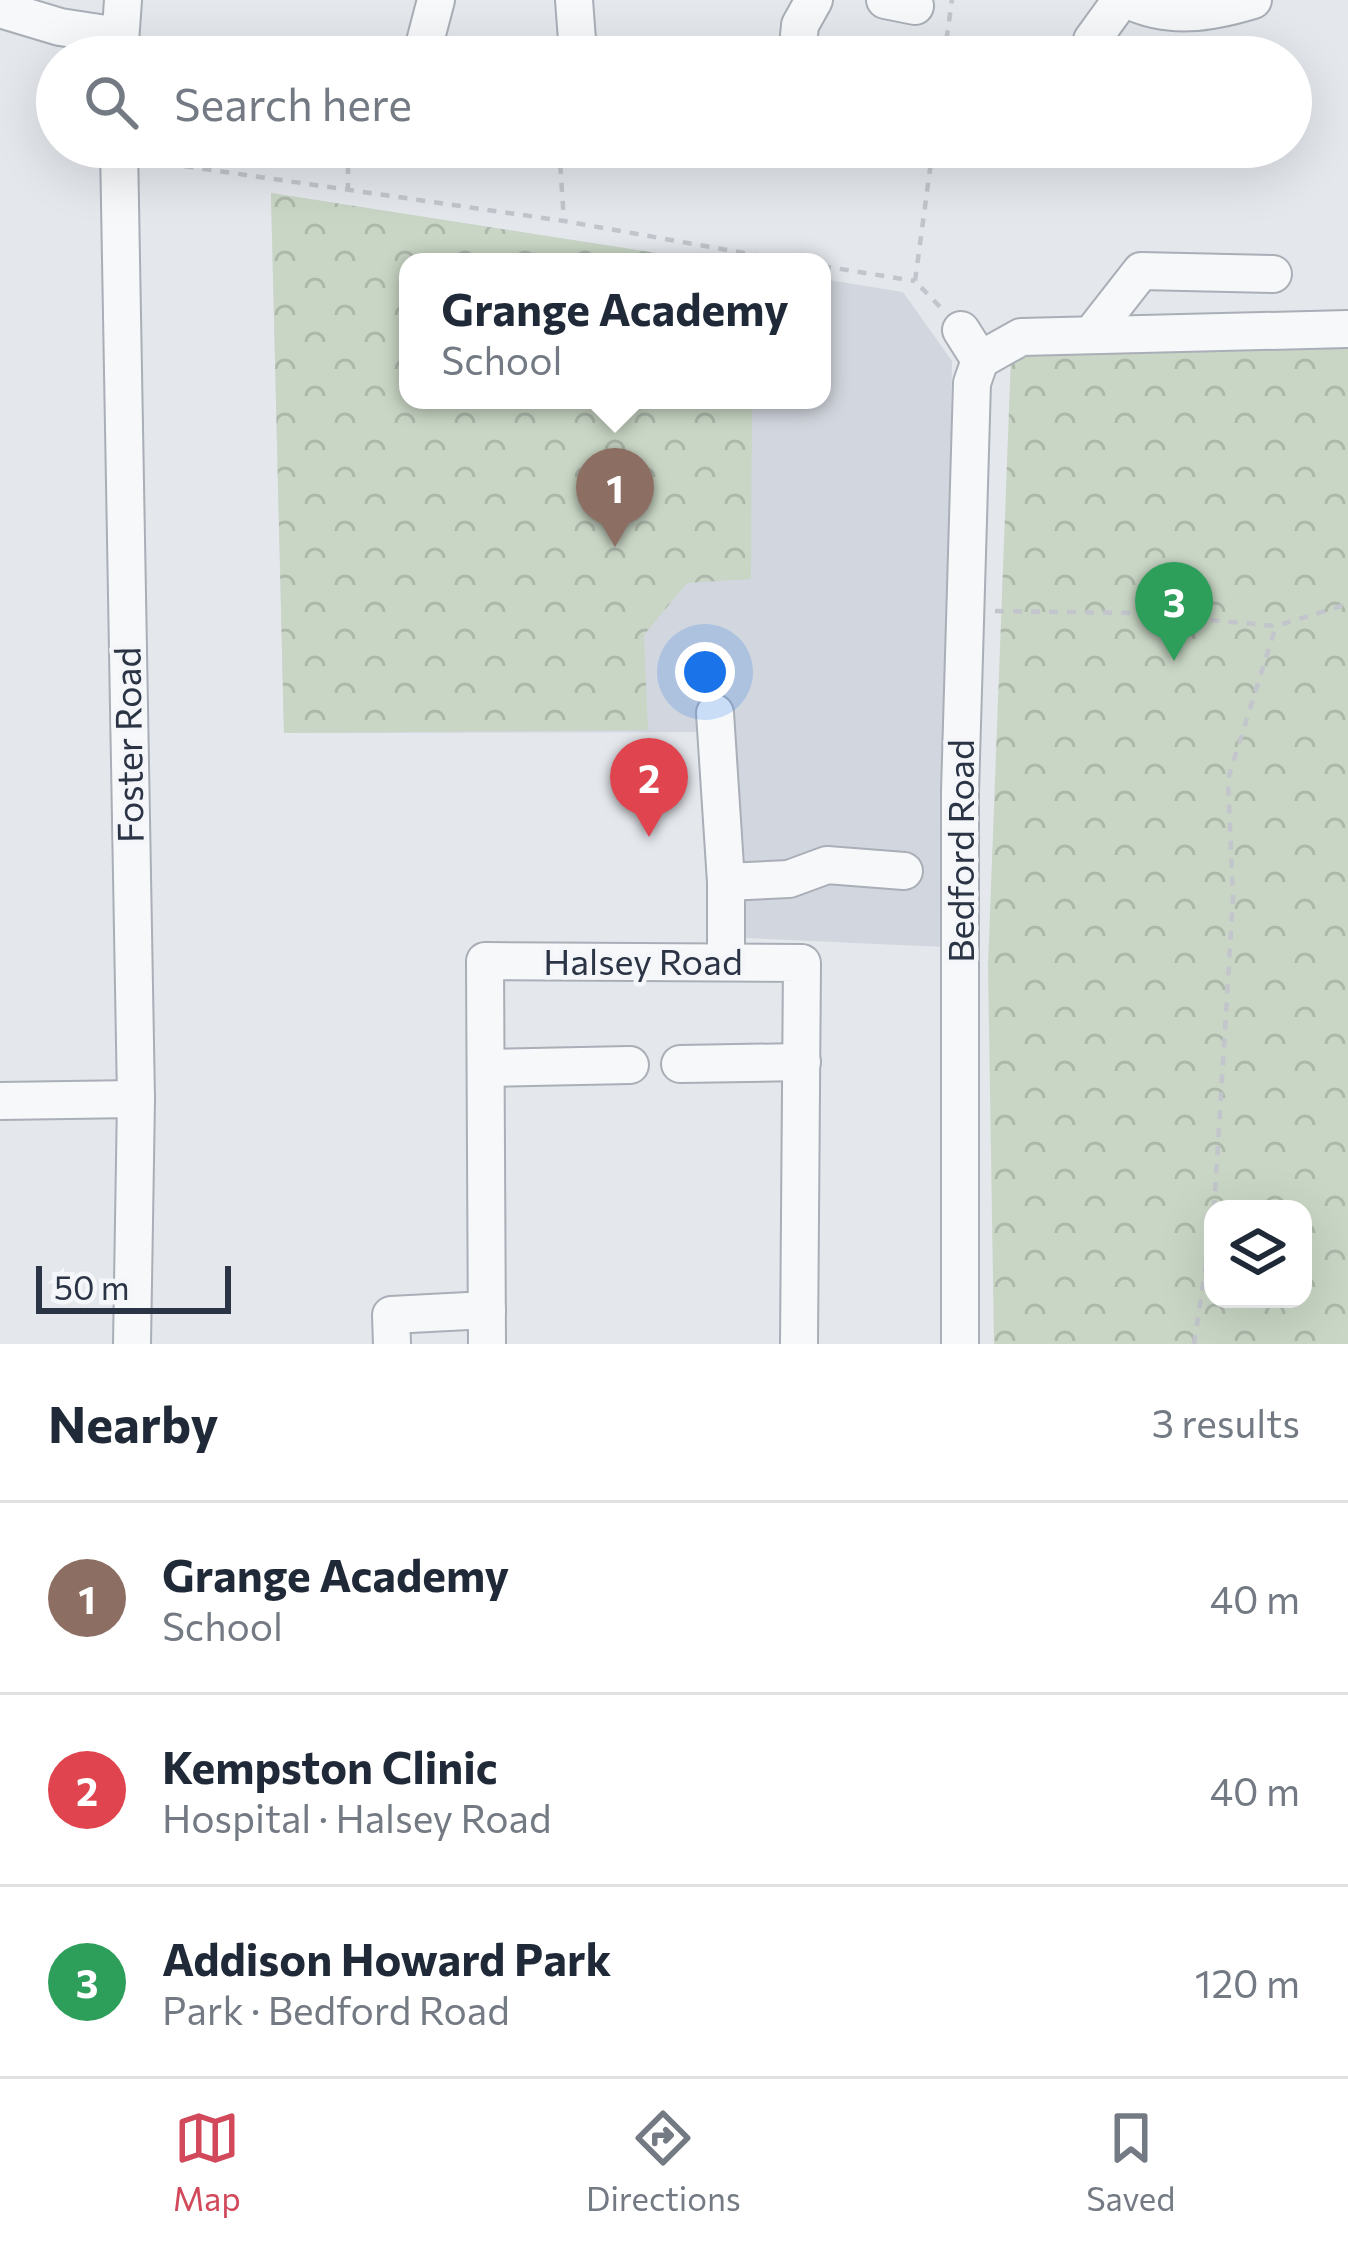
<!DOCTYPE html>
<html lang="en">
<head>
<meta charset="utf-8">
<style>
	:root { --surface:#fff; --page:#f6f6f7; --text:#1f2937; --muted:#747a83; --line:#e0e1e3; --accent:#d1495b }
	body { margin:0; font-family:Commissioner,sans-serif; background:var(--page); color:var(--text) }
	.controls { position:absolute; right:36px; bottom:36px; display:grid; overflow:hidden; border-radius:24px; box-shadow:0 12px 48px #0002 }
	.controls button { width:108px; height:108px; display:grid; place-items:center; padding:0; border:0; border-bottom:3px solid var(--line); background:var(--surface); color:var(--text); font:60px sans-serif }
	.scale { position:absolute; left:36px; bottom:30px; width:195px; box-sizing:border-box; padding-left:12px; border:6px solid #2b3445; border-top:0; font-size:33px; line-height:42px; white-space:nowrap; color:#2b3445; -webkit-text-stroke:9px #f4f6f9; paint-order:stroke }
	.you { position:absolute; left:705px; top:672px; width:42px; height:42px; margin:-30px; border:9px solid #fff; border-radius:50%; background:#1a73e8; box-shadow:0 0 0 18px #1a73e833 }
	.badge { display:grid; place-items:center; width:78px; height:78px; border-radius:50%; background:var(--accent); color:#fff; font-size:39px; font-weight:700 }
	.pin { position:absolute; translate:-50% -99px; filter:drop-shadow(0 3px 6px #0008) }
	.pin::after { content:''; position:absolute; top:63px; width:42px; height:36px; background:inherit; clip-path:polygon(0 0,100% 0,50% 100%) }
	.popup { position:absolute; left:399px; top:253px; width:432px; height:156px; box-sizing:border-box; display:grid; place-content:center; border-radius:24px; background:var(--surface); filter:drop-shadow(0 3px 9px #0005); font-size:39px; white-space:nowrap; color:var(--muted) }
	.popup b { font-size:45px; color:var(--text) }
	.popup::after { content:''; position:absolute; left:50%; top:100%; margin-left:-24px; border:24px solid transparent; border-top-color:var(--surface) }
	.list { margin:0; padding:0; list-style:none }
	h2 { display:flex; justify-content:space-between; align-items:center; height:156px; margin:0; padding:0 48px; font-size:51px }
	h2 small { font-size:39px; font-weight:400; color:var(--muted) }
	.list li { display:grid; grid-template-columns:78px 1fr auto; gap:36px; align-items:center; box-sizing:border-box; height:192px; padding:0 48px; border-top:3px solid var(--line) }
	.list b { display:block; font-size:45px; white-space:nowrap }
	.list p { margin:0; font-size:39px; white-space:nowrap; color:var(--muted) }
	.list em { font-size:39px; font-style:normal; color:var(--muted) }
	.icon { flex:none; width:66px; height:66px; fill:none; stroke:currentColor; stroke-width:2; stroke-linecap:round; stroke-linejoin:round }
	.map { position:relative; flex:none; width:1348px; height:1344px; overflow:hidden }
	.search { position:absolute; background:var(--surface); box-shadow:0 12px 48px #0002; left:36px; right:36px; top:36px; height:132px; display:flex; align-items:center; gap:30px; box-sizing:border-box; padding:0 42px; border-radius:66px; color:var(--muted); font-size:45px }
	.sheet { height:732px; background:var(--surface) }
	nav { display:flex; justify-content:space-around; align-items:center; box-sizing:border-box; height:168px; border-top:3px solid var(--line); background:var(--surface); font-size:33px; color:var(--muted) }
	nav a { display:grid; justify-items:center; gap:6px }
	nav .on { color:var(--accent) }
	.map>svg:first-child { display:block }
	.built { fill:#d2d6de }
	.forest { fill:url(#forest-crowns); fill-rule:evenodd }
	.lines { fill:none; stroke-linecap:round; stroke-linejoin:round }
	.minor-casing { stroke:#a9aeb7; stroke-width:40 }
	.path { stroke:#c2c5cb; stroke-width:4.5; stroke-dasharray:9 9; stroke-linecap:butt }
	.minor { stroke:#f7f8fa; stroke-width:36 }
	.labels { text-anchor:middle; stroke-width:9; stroke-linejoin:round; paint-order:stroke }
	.street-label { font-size:36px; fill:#2b3445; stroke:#f4f6f9 }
</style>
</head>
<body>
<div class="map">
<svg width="1348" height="1344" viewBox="0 0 1348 1344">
	<defs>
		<pattern id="forest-crowns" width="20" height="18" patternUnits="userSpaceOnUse" patternTransform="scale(3)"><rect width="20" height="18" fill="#c9d6c5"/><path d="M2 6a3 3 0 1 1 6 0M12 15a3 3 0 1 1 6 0" fill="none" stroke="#adb8ab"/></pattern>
	</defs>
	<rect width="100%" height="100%" fill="#e4e7ec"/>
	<polygon class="built" points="271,193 714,262 408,262 408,400 822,400 822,279 903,292 952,361 944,947 723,937 728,732 284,733"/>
	<g class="forest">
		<polygon points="271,193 714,262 408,262 408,400 752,400 751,579 687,583 644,635 648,730 284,733"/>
		<path d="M1348,343V1344H994L988,966L1011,356ZM1213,1209H1303V1299H1213Z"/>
	</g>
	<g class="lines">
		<g class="minor-casing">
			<g id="minor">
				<polyline points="574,0 577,40 586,57"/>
				<polyline points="885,0 915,6"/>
				<path d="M1128,0C1170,20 1210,13 1253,0"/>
				<polyline points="0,9 60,27 119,36"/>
				<polyline points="119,57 123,0"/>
				<polyline points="421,57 436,0"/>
				<polyline points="797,57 800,25 814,0"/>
				<polyline points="1088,57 1092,40 1121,0"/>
				<polyline points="119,147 136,1099 132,1344"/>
				<polyline points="1091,335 1141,271 1273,274"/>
				<polyline points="980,360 1021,337 1348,329"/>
				<polyline points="715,713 726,882"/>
				<polyline points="726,962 726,882 789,879 827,865 904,871"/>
				<polyline points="680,1064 802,1062"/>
				<polyline points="488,1068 630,1065"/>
				<polyline points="0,1101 136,1099"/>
				<polyline points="392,1344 391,1315 487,1310"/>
				<polyline points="487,1344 485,961 802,963 799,1344"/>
				<polyline points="960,1344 960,792 972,383 980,360 961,330"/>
			</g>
		</g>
		<g class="path">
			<polyline points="944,57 952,0"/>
			<polyline points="348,147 348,190"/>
			<polyline points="559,147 564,221"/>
			<polyline points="933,147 915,281 942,309"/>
			<polyline points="149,161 564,221 795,262"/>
			<polyline points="822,266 915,281"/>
			<polyline points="995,611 1134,613 1276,626 1348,604"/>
			<polyline points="1214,1209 1233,899 1228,779 1276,626"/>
			<polyline points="1194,1344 1213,1219"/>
		</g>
		<use href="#minor" class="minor"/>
	</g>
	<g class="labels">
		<g class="street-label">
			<text transform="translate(129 745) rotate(-91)" y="13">Foster Road</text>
			<text transform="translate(961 851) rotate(-90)" y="13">Bedford Road</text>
			<text x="643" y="975">Halsey Road</text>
		</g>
	</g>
</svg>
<div class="controls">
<button><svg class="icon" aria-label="layers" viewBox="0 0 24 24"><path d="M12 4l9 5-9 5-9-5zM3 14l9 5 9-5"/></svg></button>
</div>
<div class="scale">50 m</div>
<div class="you"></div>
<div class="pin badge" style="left:615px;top:547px;background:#8d6e63">1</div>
<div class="popup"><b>Grange Academy</b>School</div>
<div class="pin badge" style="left:649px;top:837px;background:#e0444e">2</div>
<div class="pin badge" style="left:1174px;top:661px;background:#2e9e5b">3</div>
<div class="search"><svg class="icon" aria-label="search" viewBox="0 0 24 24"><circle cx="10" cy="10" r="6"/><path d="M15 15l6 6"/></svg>Search here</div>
</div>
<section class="sheet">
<h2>Nearby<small>3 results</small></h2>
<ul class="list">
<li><span class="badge" style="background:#8d6e63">1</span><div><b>Grange Academy</b><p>School</p></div><em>40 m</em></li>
<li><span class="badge" style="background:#e0444e">2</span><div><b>Kempston Clinic</b><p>Hospital · Halsey Road</p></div><em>40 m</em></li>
<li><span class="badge" style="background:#2e9e5b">3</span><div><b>Addison Howard Park</b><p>Park · Bedford Road</p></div><em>120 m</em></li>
</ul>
</section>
<nav>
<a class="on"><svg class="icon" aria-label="map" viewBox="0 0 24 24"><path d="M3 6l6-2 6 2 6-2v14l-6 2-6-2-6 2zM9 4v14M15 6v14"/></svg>Map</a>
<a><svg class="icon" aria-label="directions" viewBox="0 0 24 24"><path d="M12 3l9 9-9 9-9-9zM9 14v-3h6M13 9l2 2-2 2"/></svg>Directions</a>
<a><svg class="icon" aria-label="saved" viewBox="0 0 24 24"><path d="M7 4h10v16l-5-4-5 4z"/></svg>Saved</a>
</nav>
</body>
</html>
